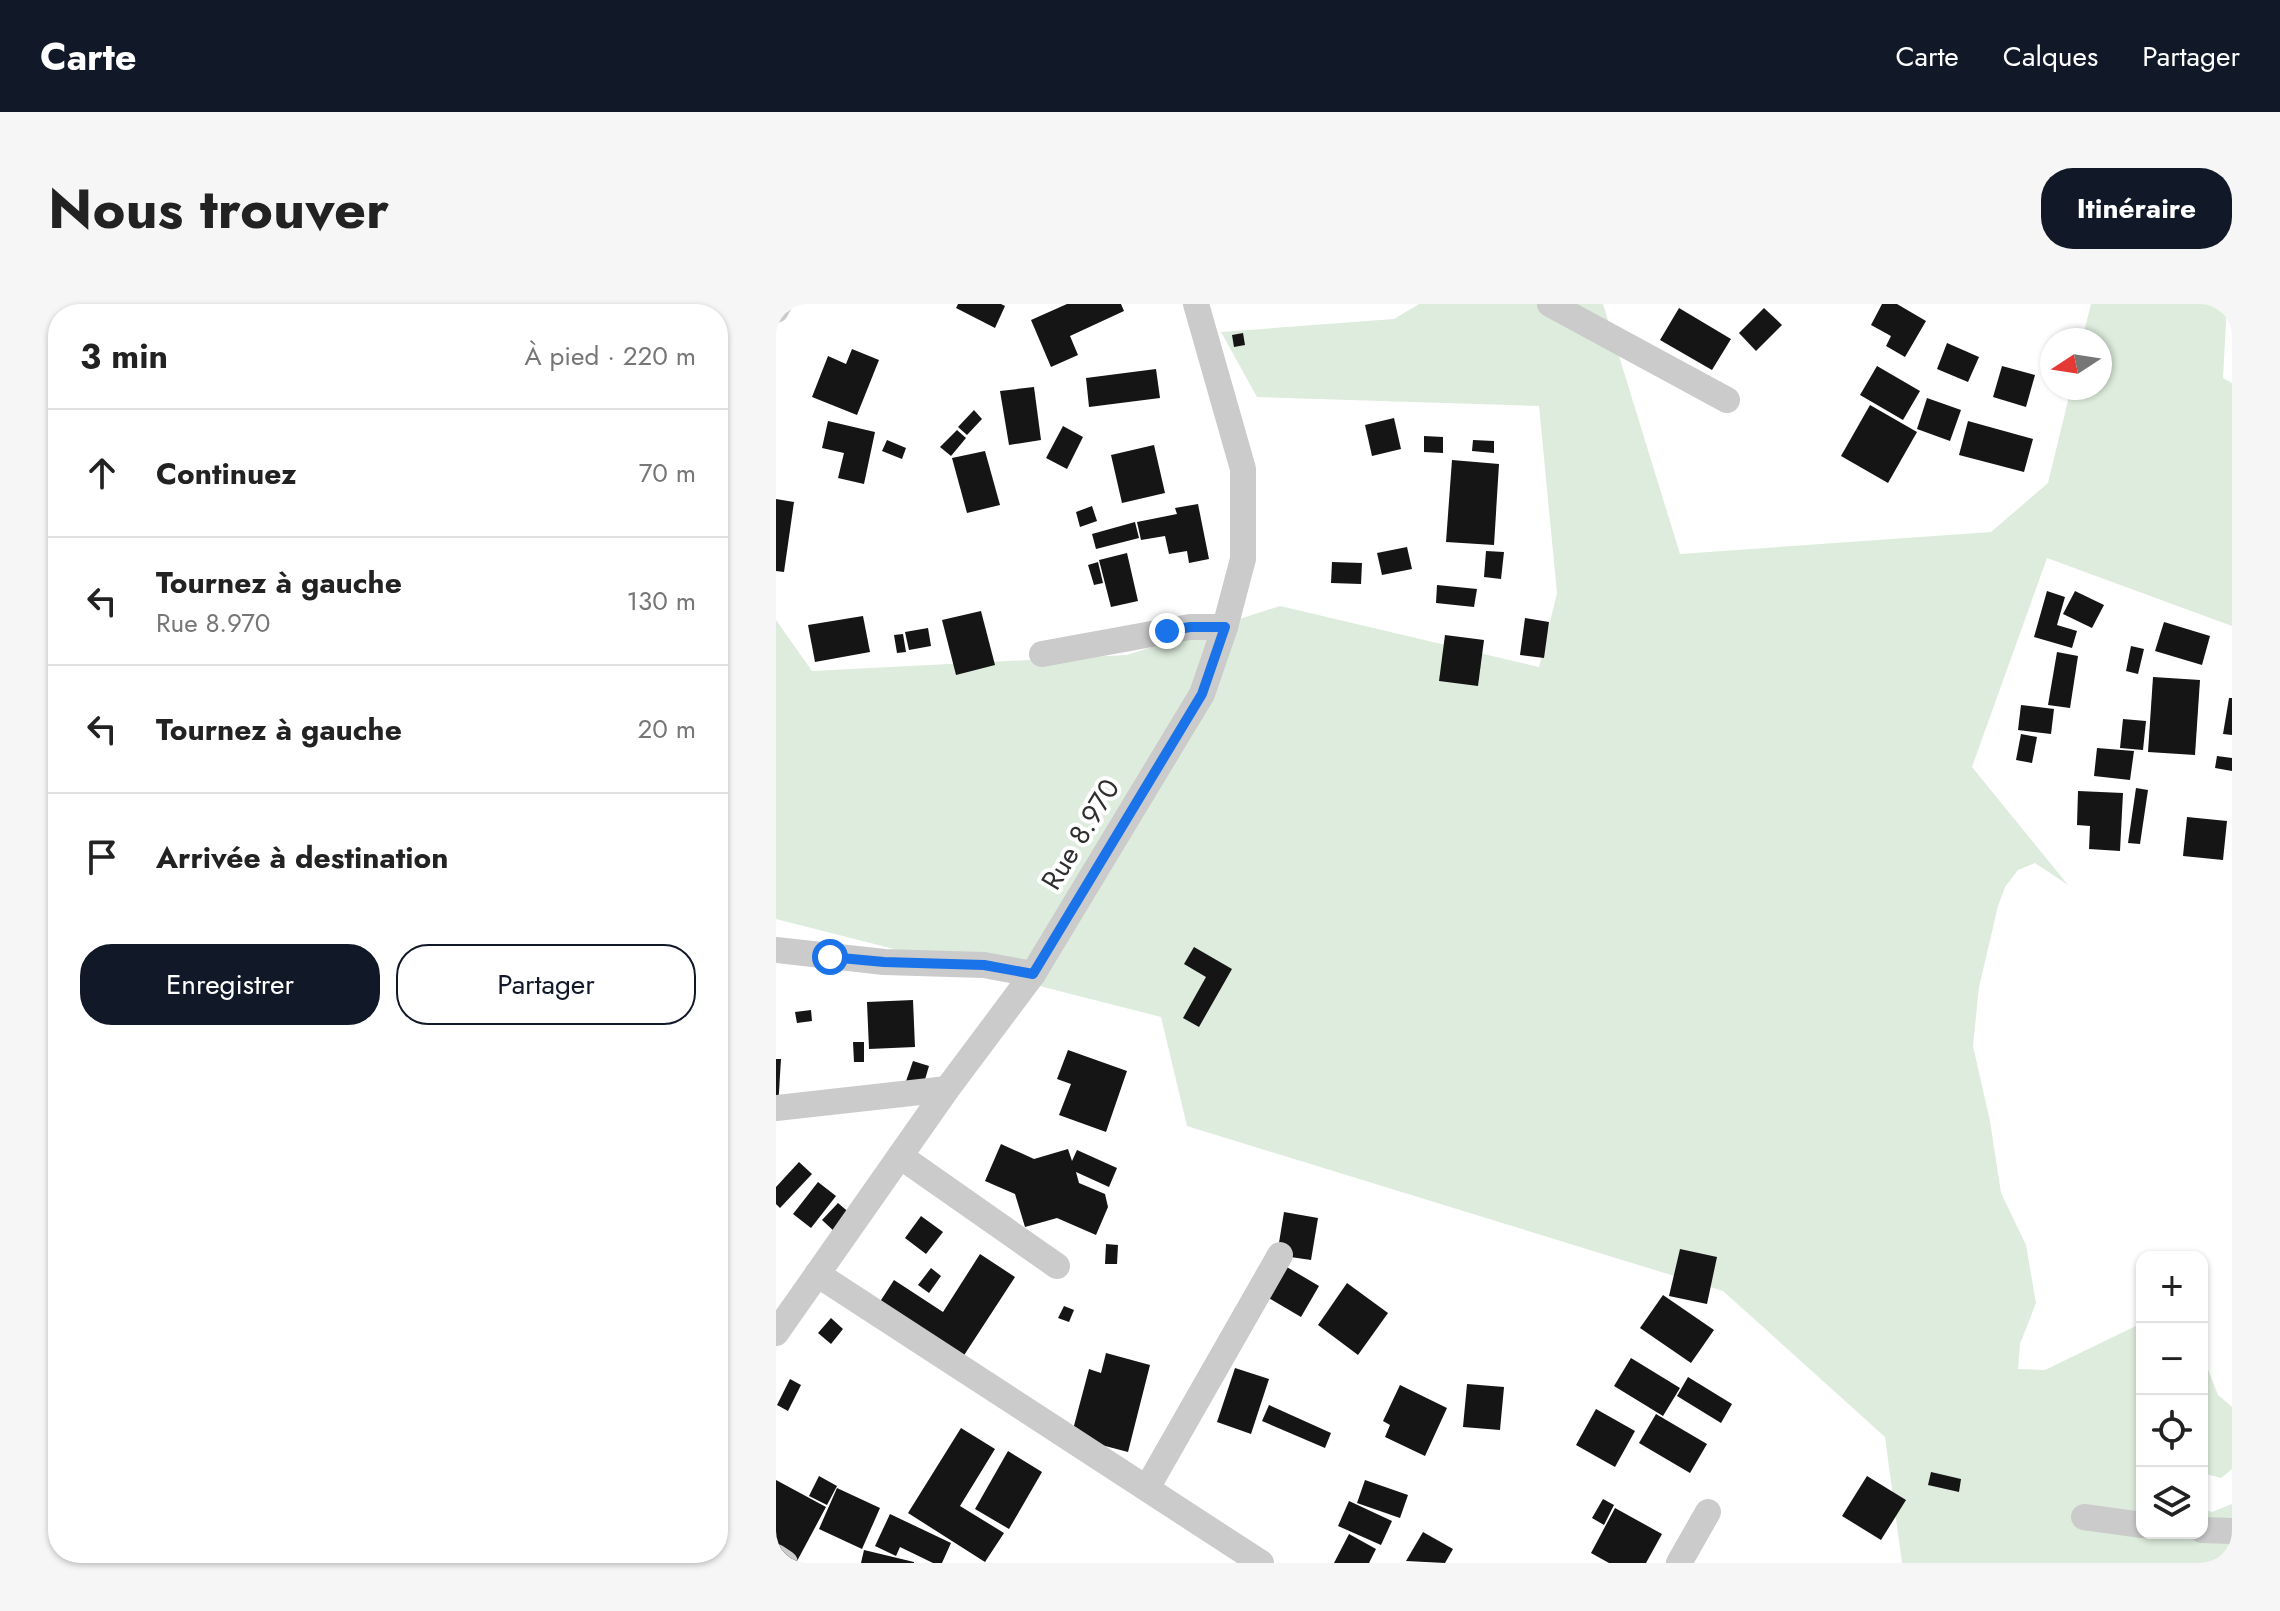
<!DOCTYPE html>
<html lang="fr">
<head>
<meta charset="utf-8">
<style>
	:root { --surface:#fff; --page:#f6f6f6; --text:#222; --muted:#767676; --line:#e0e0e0; --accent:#111827 }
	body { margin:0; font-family:Jost,sans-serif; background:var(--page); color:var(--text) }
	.controls { position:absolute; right:24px; bottom:24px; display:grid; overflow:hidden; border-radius:16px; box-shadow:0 2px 6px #0004 }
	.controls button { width:72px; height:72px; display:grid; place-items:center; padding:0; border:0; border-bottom:2px solid var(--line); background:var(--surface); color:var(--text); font:40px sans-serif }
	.compass { position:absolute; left:1264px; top:24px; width:72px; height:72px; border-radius:50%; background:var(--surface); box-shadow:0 2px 6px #0004; rotate:258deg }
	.stop { position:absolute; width:24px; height:24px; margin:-18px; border:6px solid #1a73e8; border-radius:50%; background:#fff }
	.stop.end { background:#1a73e8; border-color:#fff; box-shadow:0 2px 8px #0008 }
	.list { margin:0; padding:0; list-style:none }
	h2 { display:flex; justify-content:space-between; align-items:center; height:104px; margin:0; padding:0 32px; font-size:34px }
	h2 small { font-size:26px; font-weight:400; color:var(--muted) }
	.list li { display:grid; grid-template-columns:52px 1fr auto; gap:24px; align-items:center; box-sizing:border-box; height:128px; padding:0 32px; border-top:2px solid var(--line) }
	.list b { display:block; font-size:30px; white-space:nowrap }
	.list p { margin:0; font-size:26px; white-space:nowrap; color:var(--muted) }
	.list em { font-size:26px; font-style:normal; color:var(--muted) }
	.actions { display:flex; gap:16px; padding:24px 32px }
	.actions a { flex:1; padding:18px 0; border:2px solid var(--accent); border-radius:32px; text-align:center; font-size:28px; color:var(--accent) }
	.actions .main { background:var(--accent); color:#fff }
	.icon { flex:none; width:44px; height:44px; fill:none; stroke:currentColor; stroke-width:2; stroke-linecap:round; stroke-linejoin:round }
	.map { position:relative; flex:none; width:1456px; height:1259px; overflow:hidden; border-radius:32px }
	header { display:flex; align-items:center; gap:48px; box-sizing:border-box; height:112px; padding:0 40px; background:var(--accent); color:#fff }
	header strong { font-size:38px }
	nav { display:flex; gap:44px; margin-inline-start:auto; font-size:28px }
	.intro { display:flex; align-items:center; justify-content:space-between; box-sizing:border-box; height:192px; padding:0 48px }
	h1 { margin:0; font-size:56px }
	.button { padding:20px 36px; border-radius:32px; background:var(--accent); color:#fff; font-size:28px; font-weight:700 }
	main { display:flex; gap:48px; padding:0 48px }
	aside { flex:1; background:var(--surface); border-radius:32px; box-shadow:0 2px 6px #0004 }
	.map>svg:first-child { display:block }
	.green { fill:#ddecdc }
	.building { fill:#151515 }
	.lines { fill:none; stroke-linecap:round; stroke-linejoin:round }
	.minor { stroke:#cbcbcb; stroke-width:26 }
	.route { stroke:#1a73e8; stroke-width:10 }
	.labels { text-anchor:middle; stroke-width:8; stroke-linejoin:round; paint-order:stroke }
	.street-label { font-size:28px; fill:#2e2e2e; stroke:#fff }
</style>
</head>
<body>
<header>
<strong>Carte</strong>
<nav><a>Carte</a><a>Calques</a><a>Partager</a></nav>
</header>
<div class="intro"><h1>Nous trouver</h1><a class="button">Itinéraire</a></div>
<main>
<aside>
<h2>3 min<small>À pied · 220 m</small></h2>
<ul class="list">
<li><svg class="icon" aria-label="ahead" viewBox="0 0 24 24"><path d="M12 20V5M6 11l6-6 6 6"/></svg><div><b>Continuez</b></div><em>70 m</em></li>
<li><svg class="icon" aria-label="left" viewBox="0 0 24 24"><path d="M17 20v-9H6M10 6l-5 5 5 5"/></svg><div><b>Tournez à gauche</b><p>Rue 8.970</p></div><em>130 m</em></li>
<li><svg class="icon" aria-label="left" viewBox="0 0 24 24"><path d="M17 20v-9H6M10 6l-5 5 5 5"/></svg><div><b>Tournez à gauche</b></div><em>20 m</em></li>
<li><svg class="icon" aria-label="arrive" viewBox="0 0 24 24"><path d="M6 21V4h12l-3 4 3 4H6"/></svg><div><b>Arrivée à destination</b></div></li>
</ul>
<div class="actions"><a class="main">Enregistrer</a><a>Partager</a></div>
</aside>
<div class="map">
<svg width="1456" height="1259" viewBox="0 0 1456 1259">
	<rect width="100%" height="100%" fill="#fff"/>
	<g class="green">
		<polygon points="643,0 827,0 904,250 1215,228 1272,179 1295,84 1324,84 1324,36 1306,36 1315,0 1451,0 1447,74 1456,79 1456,322 1271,254 1196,463 1292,581 1259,559 1242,566 1229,583 1222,602 1203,683 1197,742 1214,817 1225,889 1250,941 1260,999 1244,1040 1242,1065 1269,1066 1366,1019 1366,1229 1426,1229 1426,1205 1436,1208 1456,1200 1456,1259 1126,1259 1109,1133 947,987 411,822 385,713 0,615 0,316 36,367 351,351 504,302 763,363 781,289 763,102 481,93 445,28 618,15"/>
		<polygon points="1426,1050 1442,1091 1456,1103 1456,1165 1445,1174 1426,1169"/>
	</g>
	<g class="building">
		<polygon points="182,0 225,0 229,2 219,24 180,4"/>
		<polygon points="291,0 345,0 348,7 294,32 302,51 275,63 255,16"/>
		<polygon points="1106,0 1121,0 1150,17 1129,53 1110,42 1115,32 1095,21"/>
		<polygon points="903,4 955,35 936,66 884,36"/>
		<polygon points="988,4 1006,21 980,47 963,29"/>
		<polygon points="467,29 469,41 458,43 456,31"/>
		<polygon points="1171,39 1203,53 1192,78 1161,65"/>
		<polygon points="76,45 103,56 81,111 36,93 52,52 70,60"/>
		<polygon points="1101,62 1144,87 1127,116 1084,91"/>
		<polygon points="1226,62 1259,71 1250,103 1217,93"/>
		<polygon points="380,65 384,94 313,103 310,74"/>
		<polygon points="258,83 265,136 233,141 224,87"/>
		<polygon points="1151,94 1185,106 1174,137 1141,125"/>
		<polygon points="1094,101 1141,128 1112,179 1065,152"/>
		<polygon points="198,106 206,115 191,131 182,123"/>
		<polygon points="618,114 625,145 596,152 589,121"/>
		<polygon points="52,117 99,128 88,180 62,174 68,149 46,144"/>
		<polygon points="1192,117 1257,135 1248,168 1183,151"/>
		<polygon points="287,122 307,133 291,165 270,154"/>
		<polygon points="181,126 190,134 175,152 164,143"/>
		<polygon points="648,132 667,133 667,149 648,148"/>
		<polygon points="111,136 130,144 126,155 106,147"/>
		<polygon points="697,136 718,137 718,149 696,147"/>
		<polygon points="378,141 389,189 346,199 335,151"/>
		<polygon points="209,147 224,201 191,209 176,154"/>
		<polygon points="676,156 723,160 718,241 670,238"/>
		<polygon points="0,195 18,198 8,268 0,267"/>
		<polygon points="422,200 433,255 413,259 411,247 393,250 389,232 365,236 361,218 401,210 399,204"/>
		<polygon points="316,202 321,217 304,223 300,208"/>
		<polygon points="359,218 363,234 320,245 316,230"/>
		<polygon points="631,243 636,265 606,271 601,249"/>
		<polygon points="710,247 728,248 725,275 708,273"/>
		<polygon points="351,249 362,297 335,303 323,256"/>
		<polygon points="322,258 327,279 318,281 312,261"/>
		<polygon points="556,258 586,259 585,280 555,279"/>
		<polygon points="661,281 701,285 698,303 660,299"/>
		<polygon points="1271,287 1289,293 1281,321 1301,327 1296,344 1258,333"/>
		<polygon points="1299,287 1328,301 1316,324 1287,310"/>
		<polygon points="205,307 219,361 180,371 166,316"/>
		<polygon points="87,312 94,348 39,358 32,321"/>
		<polygon points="749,314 773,318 768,354 744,351"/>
		<polygon points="1388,318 1434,332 1426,361 1379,347"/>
		<polygon points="152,324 155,342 133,346 129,328"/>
		<polygon points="127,330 130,348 121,349 118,331"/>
		<polygon points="669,331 708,336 702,382 663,377"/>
		<polygon points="1355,342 1368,345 1362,370 1350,367"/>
		<polygon points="1281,348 1302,352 1294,404 1272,401"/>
		<polygon points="1377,373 1424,376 1419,451 1372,448"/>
		<polygon points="1453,394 1456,394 1456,431 1447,430"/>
		<polygon points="1245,401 1278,405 1275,430 1242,426"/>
		<polygon points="1347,415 1370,417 1367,446 1344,444"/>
		<polygon points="1245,430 1261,433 1256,459 1240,456"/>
		<polygon points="1321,444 1358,447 1354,476 1318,472"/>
		<polygon points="1441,452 1456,454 1456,467 1439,464"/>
		<polygon points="1360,484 1372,486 1364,540 1352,539"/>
		<polygon points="1302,487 1347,489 1344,547 1313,545 1314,522 1301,521"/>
		<polygon points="1411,513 1451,517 1447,556 1407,552"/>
		<polygon points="418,643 456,665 423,723 407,714 430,673 408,660"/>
		<polygon points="137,696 139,743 93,745 91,698"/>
		<polygon points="35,706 36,717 21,719 19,708"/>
		<polygon points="77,738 88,738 88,758 78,758"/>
		<polygon points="292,746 351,767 330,828 283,811 295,780 281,775"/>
		<polygon points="0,755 5,755 2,804 0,804"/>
		<polygon points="137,757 153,762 145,789 128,783"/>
		<polygon points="225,840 258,855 292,845 296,857 301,846 341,864 333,883 300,868 303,879 329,890 332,903 320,931 281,914 249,923 239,890 209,877"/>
		<polygon points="23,858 36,870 4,904 0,900 0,883"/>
		<polygon points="42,878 60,892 35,924 17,910"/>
		<polygon points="62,899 76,911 60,929 46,916"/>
		<polygon points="508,908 542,914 535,956 501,951"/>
		<polygon points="145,912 167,928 150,950 129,934"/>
		<polygon points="330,940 342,941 341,960 329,960"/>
		<polygon points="904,945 941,953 931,1000 893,992"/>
		<polygon points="204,950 239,973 181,1062 98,1007 118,976 167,1008"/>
		<polygon points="504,959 543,982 525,1013 486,990"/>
		<polygon points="155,964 165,972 153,989 142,981"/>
		<polygon points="571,979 612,1009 582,1051 542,1021"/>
		<polygon points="887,991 938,1026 915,1059 864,1024"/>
		<polygon points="288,1002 298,1006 293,1018 282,1014"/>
		<polygon points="55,1014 67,1025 55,1040 42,1029"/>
		<polygon points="330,1049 374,1061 352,1148 295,1133 313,1065 325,1069"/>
		<polygon points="855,1054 904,1084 887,1112 838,1082"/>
		<polygon points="459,1064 493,1075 475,1130 441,1118"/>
		<polygon points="912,1073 956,1100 945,1119 901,1092"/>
		<polygon points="14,1075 25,1081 12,1107 1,1101"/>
		<polygon points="691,1080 728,1083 724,1126 687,1123"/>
		<polygon points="624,1081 671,1104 649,1152 609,1133 614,1121 607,1117"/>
		<polygon points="493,1101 555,1129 549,1144 486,1117"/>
		<polygon points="820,1105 859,1127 839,1163 800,1141"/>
		<polygon points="880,1110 931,1140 914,1169 863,1139"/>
		<polygon points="185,1124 219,1145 184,1202 228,1229 209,1258 132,1209"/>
		<polygon points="232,1147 266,1168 233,1225 199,1205"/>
		<polygon points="1155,1168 1185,1175 1183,1188 1152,1181"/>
		<polygon points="43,1172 61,1182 51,1201 33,1192"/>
		<polygon points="1091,1172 1130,1196 1105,1236 1066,1212"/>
		<polygon points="0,1176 50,1203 20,1259 0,1249"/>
		<polygon points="589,1176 632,1191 624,1214 581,1199"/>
		<polygon points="61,1184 104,1204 86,1245 43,1225"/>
		<polygon points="827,1195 838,1201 828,1221 816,1214"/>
		<polygon points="573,1197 616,1217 605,1241 562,1222"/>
		<polygon points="839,1204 886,1230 870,1259 833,1259 815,1249"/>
		<polygon points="114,1210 175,1239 166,1259 157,1259 124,1243 120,1252 99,1242"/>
		<polygon points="647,1228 677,1245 669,1259 630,1257"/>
		<polygon points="573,1230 600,1245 593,1259 558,1259"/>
		<polygon points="88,1246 138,1258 138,1259 85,1259"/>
	</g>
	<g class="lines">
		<g class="minor">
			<polyline points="774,0 951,96"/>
			<polyline points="0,6 3,0"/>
			<polyline points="266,350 414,323 449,323"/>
			<polyline points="0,646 108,658 208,661 257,670"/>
			<polyline points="0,804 171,785"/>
			<polyline points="124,852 281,962"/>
			<polyline points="41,970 485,1259"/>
			<polyline points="0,1029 171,785 257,670 426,390 449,323 467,255 467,165 420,0"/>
			<polyline points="371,1184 504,951"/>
			<polyline points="1308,1213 1366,1221"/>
			<polyline points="1426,1226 1456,1227"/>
			<polyline points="0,1253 9,1259"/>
			<polyline points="903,1259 932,1208"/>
		</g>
	</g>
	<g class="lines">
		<polyline class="route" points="54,653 108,658 208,661 257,670 426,390 449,323 414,323 391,327"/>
	</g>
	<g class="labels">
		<g class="street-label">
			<text transform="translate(304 530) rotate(-59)" y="10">Rue 8.970</text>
		</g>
	</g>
</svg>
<div class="controls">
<button>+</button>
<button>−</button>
<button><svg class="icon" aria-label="locate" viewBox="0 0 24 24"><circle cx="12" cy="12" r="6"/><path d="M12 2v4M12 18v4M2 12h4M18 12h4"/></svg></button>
<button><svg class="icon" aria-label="layers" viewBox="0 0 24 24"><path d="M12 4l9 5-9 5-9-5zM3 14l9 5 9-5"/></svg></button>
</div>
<svg class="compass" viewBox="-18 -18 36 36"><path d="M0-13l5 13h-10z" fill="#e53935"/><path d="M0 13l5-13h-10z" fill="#767676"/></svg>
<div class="stop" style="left:54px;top:653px"></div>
<div class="stop end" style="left:391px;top:327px"></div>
</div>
</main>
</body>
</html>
